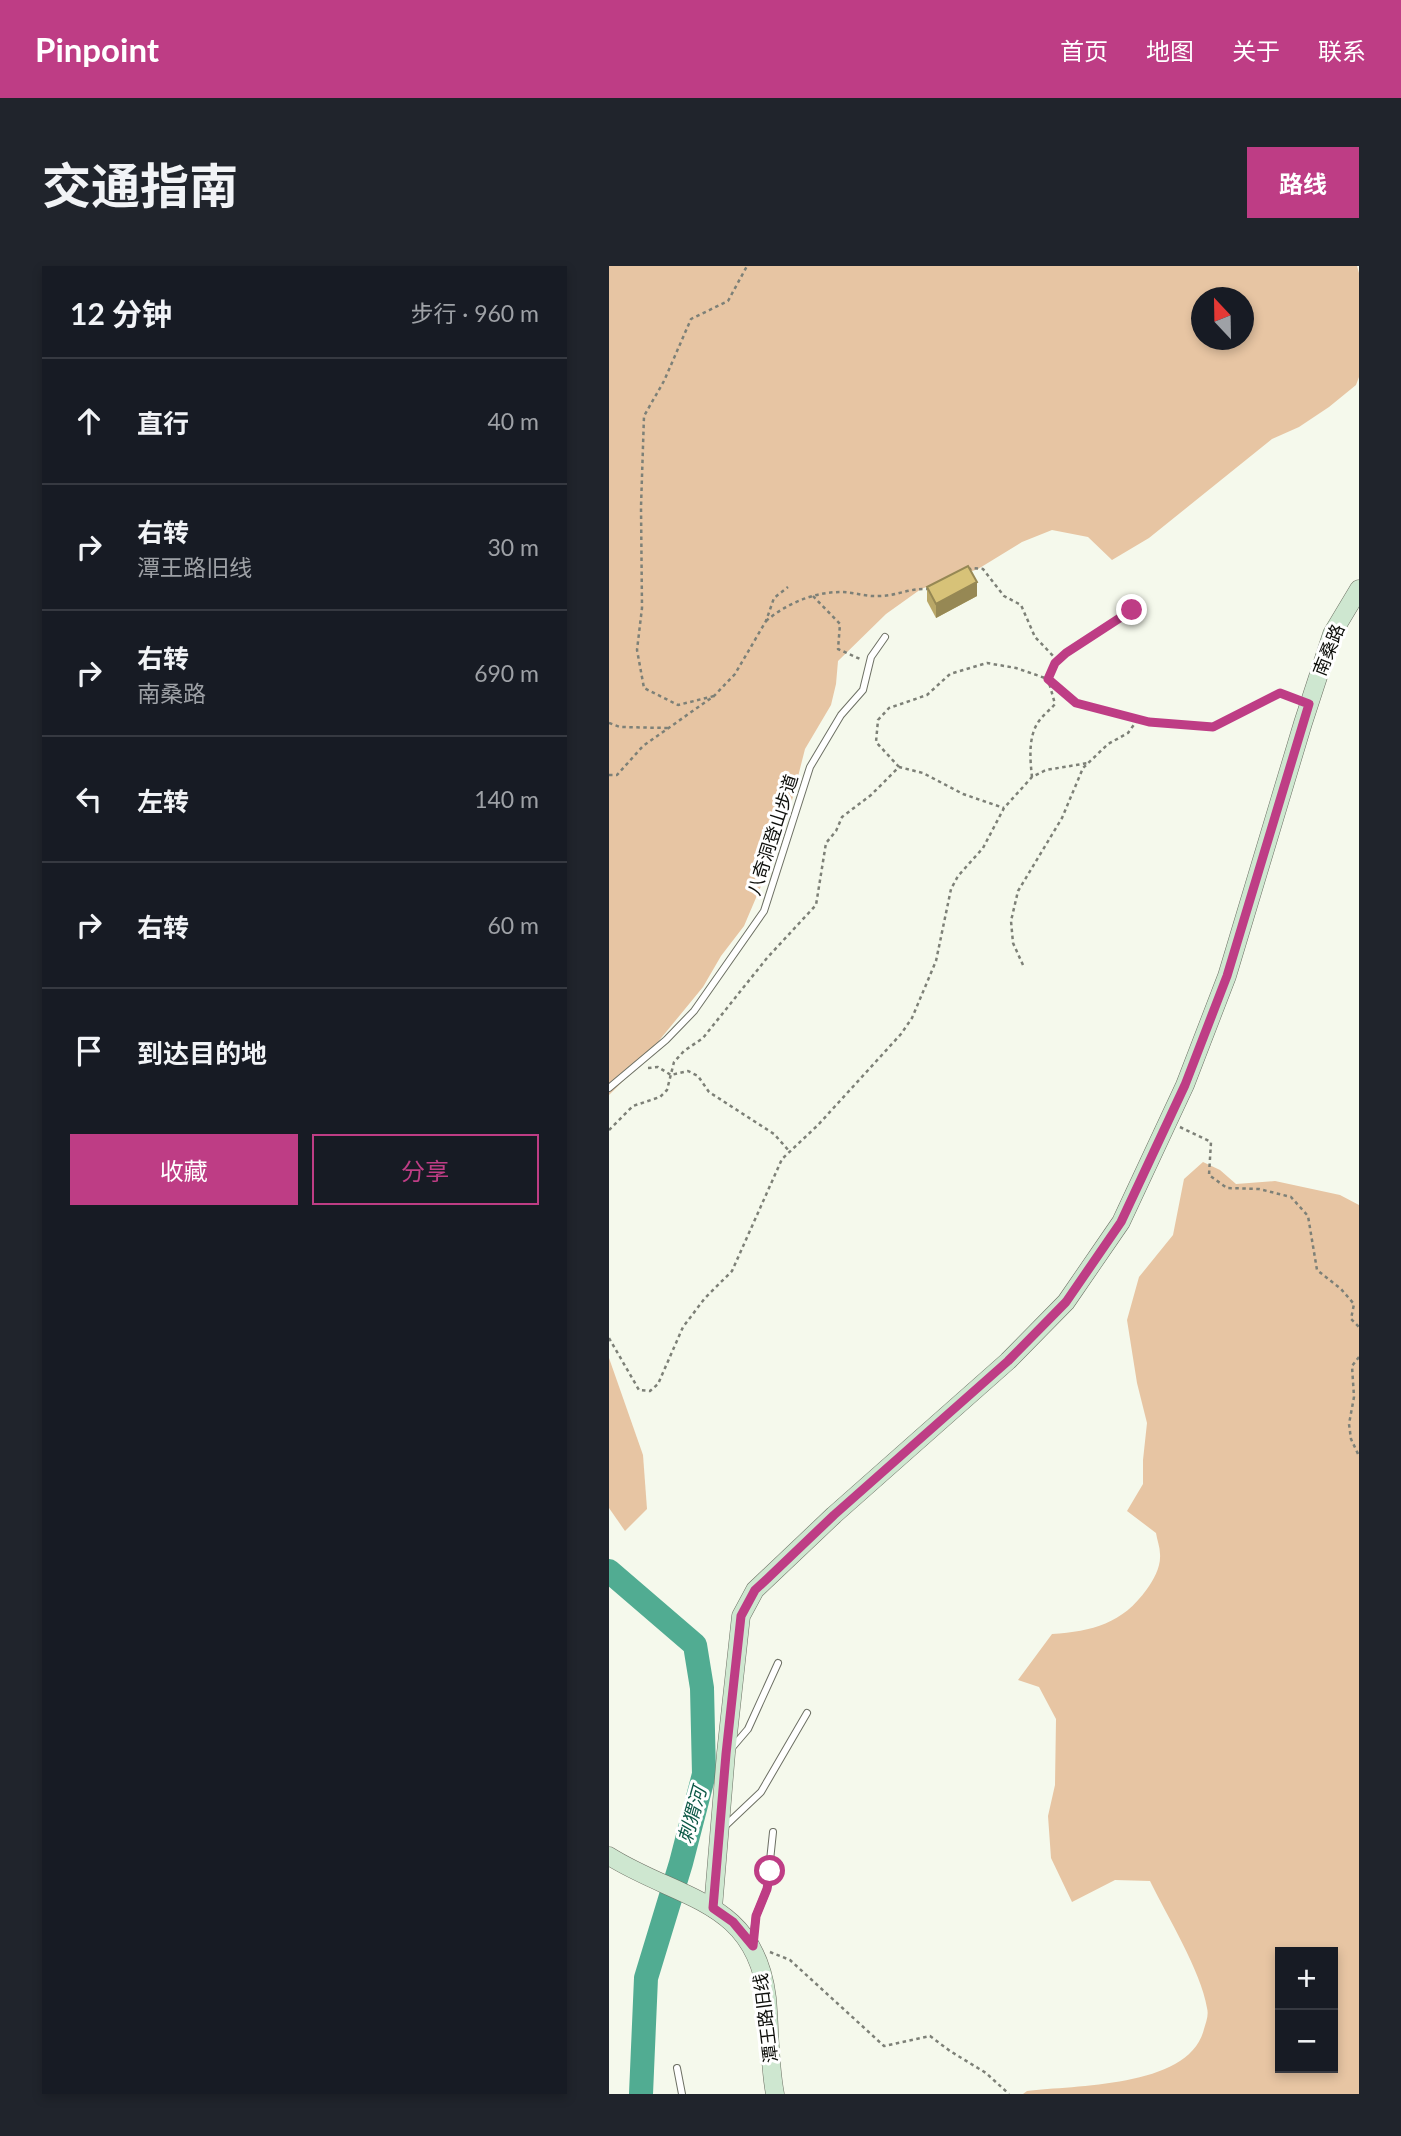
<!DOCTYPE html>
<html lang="zh">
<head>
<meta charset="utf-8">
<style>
	:root { --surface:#171b24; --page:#20242c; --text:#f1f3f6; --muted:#9ea1a6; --line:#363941; --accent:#be3d85 }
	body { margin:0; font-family:Lato,"Noto Sans SC",sans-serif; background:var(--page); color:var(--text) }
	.controls { position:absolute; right:21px; bottom:21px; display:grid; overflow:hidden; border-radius:0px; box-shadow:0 4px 10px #0003 }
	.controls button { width:63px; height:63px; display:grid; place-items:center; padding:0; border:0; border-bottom:2px solid var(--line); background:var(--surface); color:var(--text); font:35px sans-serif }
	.compass { position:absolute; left:582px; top:21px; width:63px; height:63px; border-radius:50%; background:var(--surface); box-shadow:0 4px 10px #0003; rotate:338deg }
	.stop { position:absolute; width:21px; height:21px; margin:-16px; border:5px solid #be3d85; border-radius:50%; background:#fff }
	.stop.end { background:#be3d85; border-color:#fff; box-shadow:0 2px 7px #0008 }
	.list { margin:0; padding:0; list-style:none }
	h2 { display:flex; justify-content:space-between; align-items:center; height:91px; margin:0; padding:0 28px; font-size:30px }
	h2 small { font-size:23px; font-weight:400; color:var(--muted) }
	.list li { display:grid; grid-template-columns:46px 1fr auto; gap:21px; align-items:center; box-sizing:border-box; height:126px; padding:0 28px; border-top:2px solid var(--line) }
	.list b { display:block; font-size:26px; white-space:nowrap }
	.list p { margin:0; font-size:23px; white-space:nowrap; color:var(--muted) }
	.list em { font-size:23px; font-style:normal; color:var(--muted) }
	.actions { display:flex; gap:14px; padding:21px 28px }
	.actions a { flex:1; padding:16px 0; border:2px solid var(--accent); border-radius:0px; text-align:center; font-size:24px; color:var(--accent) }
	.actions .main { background:var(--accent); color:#fff }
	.icon { flex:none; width:38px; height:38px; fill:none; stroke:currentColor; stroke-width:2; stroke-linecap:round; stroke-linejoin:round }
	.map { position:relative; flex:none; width:750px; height:1828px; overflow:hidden; border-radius:0px }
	header { display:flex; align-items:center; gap:42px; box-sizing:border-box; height:98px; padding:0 35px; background:var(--accent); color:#fff }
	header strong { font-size:33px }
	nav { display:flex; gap:38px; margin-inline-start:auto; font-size:24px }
	.intro { display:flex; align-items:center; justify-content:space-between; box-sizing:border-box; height:168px; padding:0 42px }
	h1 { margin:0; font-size:49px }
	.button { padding:18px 32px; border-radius:0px; background:var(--accent); color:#fff; font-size:24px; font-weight:700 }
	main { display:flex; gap:42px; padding:0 42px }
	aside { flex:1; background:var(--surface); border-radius:0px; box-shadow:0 4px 10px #0003 }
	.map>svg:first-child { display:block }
	.green { fill:#e7c5a3; fill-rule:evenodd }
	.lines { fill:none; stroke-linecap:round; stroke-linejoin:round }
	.river { stroke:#51ac92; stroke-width:24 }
	.lane-casing { stroke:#6d7064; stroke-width:8 }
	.secondary-casing { stroke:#6d7064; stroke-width:19 }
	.path { stroke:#7d8077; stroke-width:2.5; stroke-dasharray:3.5 3.5; stroke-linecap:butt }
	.lane { stroke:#fff; stroke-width:6 }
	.secondary { stroke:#cee7d0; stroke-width:18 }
	.wall { fill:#b9a767 }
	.shaded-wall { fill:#968854 }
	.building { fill:#d7c278; stroke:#968854; stroke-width:2 }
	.route { stroke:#be3d85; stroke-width:9 }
	.labels { text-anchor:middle; stroke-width:6; stroke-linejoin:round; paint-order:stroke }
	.street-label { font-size:18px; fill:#0d0e0a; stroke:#fff }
	.water-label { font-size:19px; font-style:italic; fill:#0e5947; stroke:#fff }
</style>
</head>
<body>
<header>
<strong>Pinpoint</strong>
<nav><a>首页</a><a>地图</a><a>关于</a><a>联系</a></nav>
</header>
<div class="intro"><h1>交通指南</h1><a class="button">路线</a></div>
<main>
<aside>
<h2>12 分钟<small>步行 · 960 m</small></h2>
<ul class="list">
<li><svg class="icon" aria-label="ahead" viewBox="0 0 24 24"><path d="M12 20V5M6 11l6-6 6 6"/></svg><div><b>直行</b></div><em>40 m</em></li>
<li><svg class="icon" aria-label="right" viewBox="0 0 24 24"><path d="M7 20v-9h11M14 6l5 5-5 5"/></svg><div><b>右转</b><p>潭王路旧线</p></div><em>30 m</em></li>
<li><svg class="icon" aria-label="right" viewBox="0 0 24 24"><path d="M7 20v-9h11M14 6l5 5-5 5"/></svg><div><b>右转</b><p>南桑路</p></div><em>690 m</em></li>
<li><svg class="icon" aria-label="left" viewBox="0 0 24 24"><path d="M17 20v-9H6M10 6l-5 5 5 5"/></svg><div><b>左转</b></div><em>140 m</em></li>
<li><svg class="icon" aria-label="right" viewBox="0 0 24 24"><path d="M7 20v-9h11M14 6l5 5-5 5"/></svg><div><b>右转</b></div><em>60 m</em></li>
<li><svg class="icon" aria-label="arrive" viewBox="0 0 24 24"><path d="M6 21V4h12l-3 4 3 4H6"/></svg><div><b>到达目的地</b></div></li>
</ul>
<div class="actions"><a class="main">收藏</a><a>分享</a></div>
</aside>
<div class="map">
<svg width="750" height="1828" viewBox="0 0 750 1828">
	<rect width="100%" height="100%" fill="#f5f9ec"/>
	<g class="green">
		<path d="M0,0H748L750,7V111L747,119L720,141L690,161L663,173L540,272L503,294L479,271L443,264L413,276L369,303L312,323L277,348L229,395L227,418L222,439L196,483L179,550L161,599L135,660L112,690L94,721L30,799L0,829ZM592,32H634V74H592Z"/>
		<path d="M594,896L611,904L627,918L666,915L731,929L750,939V1828H414L418,1825C466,1819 581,1822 595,1763C597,1756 600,1749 598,1742C592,1705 558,1650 541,1615L506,1614L463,1636L442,1592L439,1550L446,1519L447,1453L430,1421L409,1414L443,1368C484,1365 513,1358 538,1323C545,1313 552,1301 551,1288C551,1281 548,1274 547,1267L518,1245L534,1218V1194L538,1157L528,1117L518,1054L530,1011L564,969L575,913ZM724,1686V1802H671V1686Z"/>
		<polygon points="0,1092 34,1189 38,1243 16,1265 0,1242"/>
	</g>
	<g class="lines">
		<polyline class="river" points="0,1305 86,1379 93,1422 95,1508 72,1597 37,1712 32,1828"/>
		<g class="lane-casing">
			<g id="lane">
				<polyline points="0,822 57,774 85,745 155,645 201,501 232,449 254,424 262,391 276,371"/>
				<polyline points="121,1484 139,1463 169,1397"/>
				<polyline points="115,1561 152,1526 198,1447"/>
				<polyline points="144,1675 147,1650 158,1623 164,1566"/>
				<polyline points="68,1802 73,1828"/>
			</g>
		</g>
		<g class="secondary-casing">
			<g id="secondary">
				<path d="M0,1590C70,1634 146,1633 158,1732C161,1764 160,1796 166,1828"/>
				<polyline points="104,1642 117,1487 132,1350 146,1324 225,1249 399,1095 457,1036 512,956 576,819 618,710 694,457 723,368 750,323"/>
			</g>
		</g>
		<g class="path">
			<polyline points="359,304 364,302 374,303 395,330 412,339 426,371 449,395"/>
			<polyline points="204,330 231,358 229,383 251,393"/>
			<path d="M157,355C177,338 204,326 232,326C245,326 257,331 270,330C287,330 301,322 318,323"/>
			<polyline points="105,430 69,439 35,422 28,384 33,342 32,241 35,150 55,115 82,53 119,35 138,0"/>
			<polyline points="0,457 11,461 59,462"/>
			<polyline points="290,501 267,476 269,454 280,442 318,429 341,408 378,397 407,402 439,413 467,437 540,455 604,461 671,427 687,433"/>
			<polyline points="0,509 8,509 34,480 105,430 126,408 157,355 165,332 179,321"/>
			<path d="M423,511C421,493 419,470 430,455C435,448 441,444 446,438L439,413L446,397L457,387L523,344"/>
			<polyline points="414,699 404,677 402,655 409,625 453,552 474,502 499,478 519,467 529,453"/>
			<polyline points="39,802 49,801 62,809 79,805 89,810 100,826 165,868 181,886"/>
			<polyline points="571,861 602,876 600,909 618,922 650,923 682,931 699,950 708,1004 732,1023 745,1038 742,1053 750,1061"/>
			<polyline points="0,864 24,840 51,831 58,824 65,796 75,785 94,772 158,692 207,639 217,577 227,565 233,551 262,529 290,501 314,507 354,528 395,542"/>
			<polyline points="0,1072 30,1124 41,1125 49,1118 74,1061 96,1032 123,1005 173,893 209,859 292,768 303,752 327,695 342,623 349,610 374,582 395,542 423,511 437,504 479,497"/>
			<polyline points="750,1091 743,1100 745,1131 740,1158 742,1173 750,1190"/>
			<polyline points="161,1686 181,1694 275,1780 321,1770 341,1785 377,1807 400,1828"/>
		</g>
		<use href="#lane" class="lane"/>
		<use href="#secondary" class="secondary"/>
	</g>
	<polygon class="wall" points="318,321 368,330 327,352 318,335"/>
	<polygon class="shaded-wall" points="368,316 368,330 327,352 327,338"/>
	<polygon class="building" points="359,300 368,316 327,338 318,321"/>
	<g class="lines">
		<polyline class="route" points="161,1605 158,1623 147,1650 144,1680 124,1656 104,1642 117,1488 132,1350 146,1324 158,1313 225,1249 399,1095 457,1036 512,956 576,819 618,710 700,438 671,427 604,461 540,456 467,437 439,413 446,397 457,387 523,344"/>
	</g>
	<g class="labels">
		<g class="street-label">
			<text transform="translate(720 384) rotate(-68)" y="6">南桑路</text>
			<text transform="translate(164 569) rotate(-72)" y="6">八奇洞登山步道</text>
			<text transform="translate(157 1752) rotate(-97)" y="6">潭王路旧线</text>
		</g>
		<g class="water-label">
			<text transform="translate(83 1549) rotate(-74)" y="7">刺猬河</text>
		</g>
	</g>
</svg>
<div class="controls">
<button>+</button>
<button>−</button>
</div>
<svg class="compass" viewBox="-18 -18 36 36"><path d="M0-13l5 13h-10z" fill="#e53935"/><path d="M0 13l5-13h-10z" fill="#9ea1a6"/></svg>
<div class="stop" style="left:161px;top:1605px"></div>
<div class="stop end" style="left:523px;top:344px"></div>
</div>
</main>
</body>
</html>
